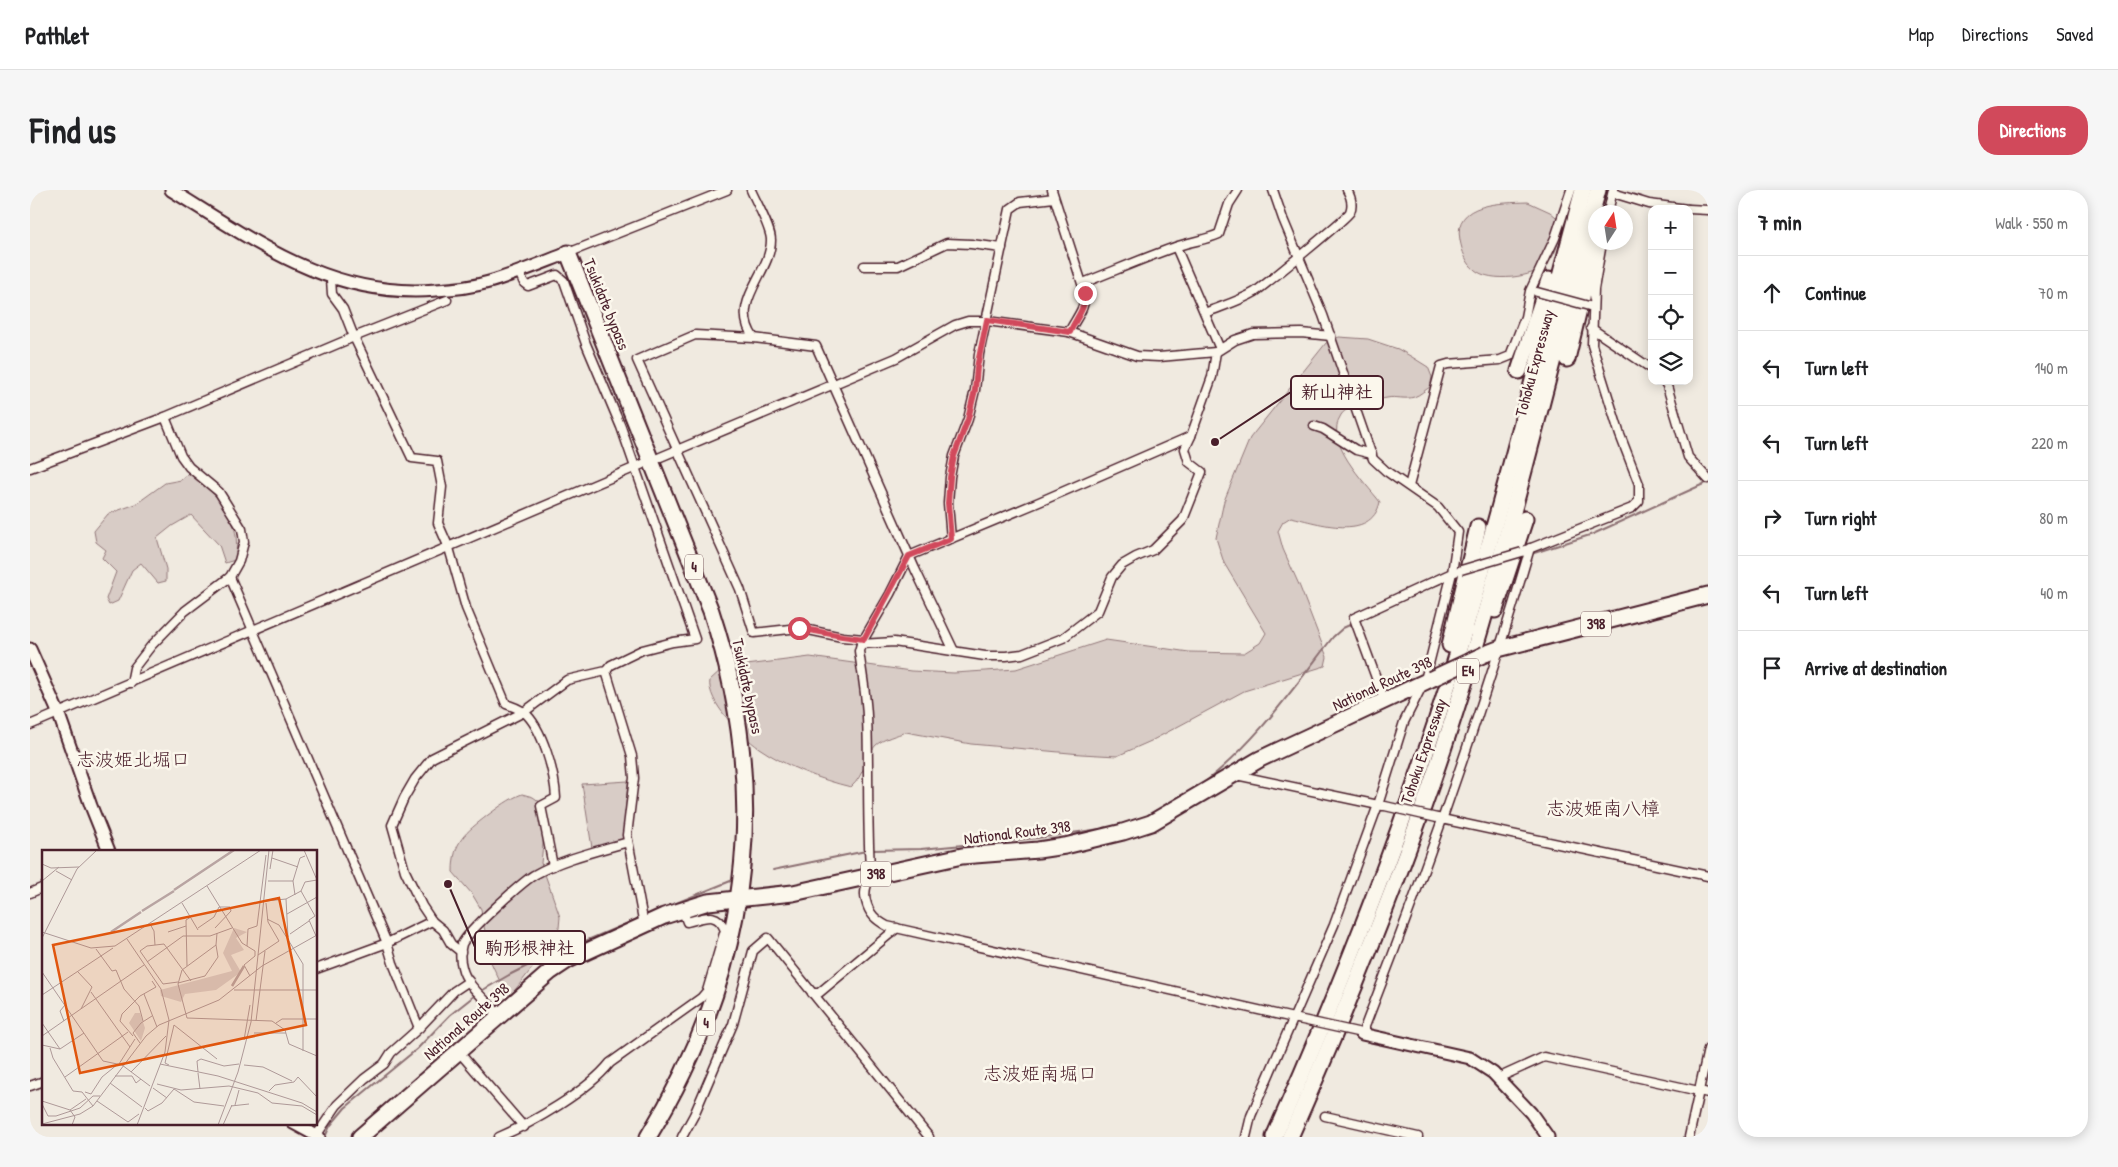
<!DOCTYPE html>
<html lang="en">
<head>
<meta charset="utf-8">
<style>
	:root { --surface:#fff; --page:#f6f6f6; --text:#202124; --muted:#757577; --line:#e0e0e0; --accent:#d1495b }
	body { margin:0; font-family:"Patrick Hand","Klee One",sans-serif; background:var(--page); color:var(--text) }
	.controls { position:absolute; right:15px; top:15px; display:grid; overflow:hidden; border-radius:10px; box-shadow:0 2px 12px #0003 }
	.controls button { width:45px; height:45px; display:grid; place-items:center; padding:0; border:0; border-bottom:1px solid var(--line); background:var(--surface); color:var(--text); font:25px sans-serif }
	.compass { position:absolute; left:1558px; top:15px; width:45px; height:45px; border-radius:50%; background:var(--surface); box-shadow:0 2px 12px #0003; rotate:12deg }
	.stop { position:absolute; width:15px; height:15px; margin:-11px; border:4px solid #d1495b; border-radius:50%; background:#fff }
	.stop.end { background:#d1495b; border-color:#fff; box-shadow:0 1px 5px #0008 }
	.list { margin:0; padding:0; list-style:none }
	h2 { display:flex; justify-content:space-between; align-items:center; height:65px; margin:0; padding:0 20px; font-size:21px }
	h2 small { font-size:16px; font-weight:400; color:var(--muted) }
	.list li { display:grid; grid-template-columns:32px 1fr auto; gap:15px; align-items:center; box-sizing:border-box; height:75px; padding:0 20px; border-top:1px solid var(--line) }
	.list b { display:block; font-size:19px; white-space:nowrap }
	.list em { font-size:16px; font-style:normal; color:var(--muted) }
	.icon { flex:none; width:28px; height:28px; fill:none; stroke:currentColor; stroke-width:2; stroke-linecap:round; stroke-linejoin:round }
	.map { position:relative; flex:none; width:1678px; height:947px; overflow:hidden; border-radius:20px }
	header { display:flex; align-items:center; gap:30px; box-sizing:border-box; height:70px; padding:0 25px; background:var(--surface); border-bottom:1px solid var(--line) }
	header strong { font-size:24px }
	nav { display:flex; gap:28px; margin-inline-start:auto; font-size:18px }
	.intro { display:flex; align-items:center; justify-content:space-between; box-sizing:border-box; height:120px; padding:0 30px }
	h1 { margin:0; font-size:35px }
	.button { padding:12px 22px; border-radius:20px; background:var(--accent); color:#fff; font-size:18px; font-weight:700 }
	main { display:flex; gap:30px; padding:0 30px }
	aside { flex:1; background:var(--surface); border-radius:20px; box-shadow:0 2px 12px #0003 }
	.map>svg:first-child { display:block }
	.green { fill:#d8ccc6; stroke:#917678 }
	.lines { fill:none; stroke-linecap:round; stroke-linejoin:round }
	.stream { stroke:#8c6f72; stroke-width:2 }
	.street-casing { stroke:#4a1f2b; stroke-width:11 }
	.secondary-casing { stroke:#4a1f2b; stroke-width:15 }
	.highway-casing { stroke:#4a1f2b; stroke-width:19 }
	.street { stroke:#fbf7ec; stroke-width:8 }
	.secondary { stroke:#fbf7ec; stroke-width:11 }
	.highway { stroke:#fbf7ec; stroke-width:15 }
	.street-bridge-casing { stroke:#4a1f2b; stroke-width:11; stroke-linecap:butt }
	.highway-bridge-casing { stroke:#4a1f2b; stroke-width:19; stroke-linecap:butt }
	.street-bridge { stroke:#fbf7ec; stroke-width:8 }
	.highway-bridge { stroke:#fbf7ec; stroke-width:15 }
	.route { stroke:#d1495b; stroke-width:6 }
	.labels { text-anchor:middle; stroke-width:5; stroke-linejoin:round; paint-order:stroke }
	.shield { fill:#fbf7ec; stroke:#7f6065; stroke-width:1 }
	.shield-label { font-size:15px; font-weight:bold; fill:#4a1f2b }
	.street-label { font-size:16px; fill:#4a1f2b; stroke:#fbf7ec }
	.quarter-label { font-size:19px; fill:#4a1f2b; stroke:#fbf7ec }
	.inset-river { fill:none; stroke:#b8a4a2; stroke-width:2.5 }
	.inset-road { fill:none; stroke:#ae9998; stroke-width:1 }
	.view { fill:#e0560e; fill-opacity:0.15; stroke:#e0560e; stroke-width:2.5 }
	.inset-edge { fill:none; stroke:#4a1f2b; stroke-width:2.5 }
	.leader { fill:none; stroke:#4a1f2b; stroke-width:2 }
	.callout-dot { fill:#4a1f2b; stroke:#fbf7ec; stroke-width:2 }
	.callout { fill:#fbf7ec; stroke:#4a1f2b; stroke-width:2 }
	.callout-label { font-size:18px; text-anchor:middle; font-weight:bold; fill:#4a1f2b }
</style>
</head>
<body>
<header>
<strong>Pathlet</strong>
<nav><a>Map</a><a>Directions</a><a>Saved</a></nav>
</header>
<div class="intro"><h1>Find us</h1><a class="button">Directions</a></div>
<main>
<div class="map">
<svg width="1678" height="947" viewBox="0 0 1678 947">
	<rect width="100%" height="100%" fill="#f0eae0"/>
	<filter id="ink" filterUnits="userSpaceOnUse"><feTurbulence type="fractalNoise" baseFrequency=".02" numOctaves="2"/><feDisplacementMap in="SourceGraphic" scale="10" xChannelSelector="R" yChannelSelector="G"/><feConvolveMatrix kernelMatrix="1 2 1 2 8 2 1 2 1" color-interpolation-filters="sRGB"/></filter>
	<g filter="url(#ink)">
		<g class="green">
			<path d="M1498,12L1520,22L1531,31C1530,45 1528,63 1517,74C1504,88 1460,93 1445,80C1436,73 1432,61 1430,50C1422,12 1472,13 1498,12Z"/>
			<path d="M1309,147L1338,149L1368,159L1382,167L1398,177L1402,187L1400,197C1395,200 1390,205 1384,207C1376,210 1365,206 1357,208C1346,210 1317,215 1311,225C1293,252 1335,292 1350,312C1341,352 1288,333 1261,327L1253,332L1248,341L1253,359L1270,397L1297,467L1295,476L1214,501L1121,551L1087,566L1051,564L941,554L876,542C867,545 853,549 846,555C835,566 835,585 821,597C791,590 755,576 729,558C712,546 676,512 680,490L693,478L780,467L881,481L924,483L986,479L1076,450L1159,462L1214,463L1230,453L1236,443L1194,373L1186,348L1194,311L1220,248L1296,153Z"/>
			<path d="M159,283C189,306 213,329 205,370L195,373L189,355L161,325L142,336L127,348L136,379V391L128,393L111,373L102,380L88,411L79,415L76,409L86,382L72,368L76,360L66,352L64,341L78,324L106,314L135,293L151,290Z"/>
			<polygon points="598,591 593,649 562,658 552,594"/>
			<path d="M492,604L503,607L514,615L515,635L511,673L530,727L529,738L524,750L478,809L460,770L451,719L442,704L423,682C423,651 435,643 458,625C469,617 479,609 492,604Z"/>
		</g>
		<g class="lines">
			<g class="stream">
				<polyline points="1501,364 1563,344 1678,292"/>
				<polyline points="1401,397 1417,391"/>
				<polyline points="1328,431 1346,422"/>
				<path d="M1171,595C1224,555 1262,500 1303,447L1313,438L1324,433"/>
				<polyline points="841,660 891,659 1007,648 1077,638"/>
				<polyline points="743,680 836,661"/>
				<polyline points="614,726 703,690"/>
				<polyline points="453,800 479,785 503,773 610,728"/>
				<polyline points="295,947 300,936 315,918 387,859 420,825 444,806"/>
			</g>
			<g class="street-casing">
				<g id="street">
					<path d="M721,0C726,12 741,38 741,50C741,84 698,112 724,148"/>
					<path d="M1022,0L1055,103C1056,118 1046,128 1039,142"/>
					<polyline points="1243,0 1253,29 1293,125 1343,269 1356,281 1408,317 1428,342 1422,383 1324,428 1355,512"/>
					<polyline points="1583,3 1619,14 1658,19"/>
					<polyline points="1659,19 1678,20"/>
					<polyline points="1578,22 1583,0"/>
					<polyline points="1146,57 1190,159"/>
					<polyline points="538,63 697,0"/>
					<polyline points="834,76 868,76 917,53 941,54 972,58"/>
					<path d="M301,89L302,104L313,119L324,147L382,268L407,271L412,297L408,333L419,358L436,418L476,514C482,516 489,519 494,522C513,538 525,585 526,608L511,616L523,676"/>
					<path d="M1053,93C1084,81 1116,67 1148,56C1162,51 1176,50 1189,44L1199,14L1208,0"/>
					<path d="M1175,123C1192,116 1210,111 1225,102C1236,94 1316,29 1320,22C1323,15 1321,7 1317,0"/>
					<polyline points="1561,138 1622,179"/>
					<path d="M1186,162L1182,187L1161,246L1009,312L879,366L860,404L831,454L829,461C832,483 836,504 837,526C839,577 837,628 840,678C841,691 832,698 836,711C839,724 846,730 857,736L1268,829"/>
					<polyline points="1634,191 1637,196 1658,267 1678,289"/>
					<polyline points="1284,236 1293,239 1326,260 1342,264"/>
					<polyline points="628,268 866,168 925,135 938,131 957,131 1039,142 1107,166 1129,167 1186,162 1205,150 1223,144 1271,143 1301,146"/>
					<polyline points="0,278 135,227 324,147 417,110"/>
					<polyline points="1379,296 1411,176 1418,174 1470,170 1480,166 1495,127 1500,101 1525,48 1541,0"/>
					<polyline points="921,349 918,313 920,287 924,266 938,229 945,200 949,164 980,19 990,12 1024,8"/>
					<polyline points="1496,360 1602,318 1609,311 1609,294 1590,245 1562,155 1564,99 1572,53"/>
					<polyline points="200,387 357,753 363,773 389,838"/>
					<polyline points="834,449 812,447 769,438 724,443 710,399 607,170 665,145 724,148 786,156 885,379 924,461"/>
					<polyline points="831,454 864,452 955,466 976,466 992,464 1033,448 1068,421 1082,387 1092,375 1106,367 1123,360 1153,330 1172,282 1159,272 1155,259 1161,246"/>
					<polyline points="576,481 602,566 604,588 597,645 614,735"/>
					<polyline points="101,493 104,478 121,456 155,421 200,387 209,371 214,352 212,339 189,302 159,277 151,266 135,227"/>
					<polyline points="0,535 613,274"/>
					<polyline points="1206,585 1353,616"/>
					<polyline points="1407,628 1678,686"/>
					<polyline points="0,703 14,697"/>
					<polyline points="431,762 421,754 413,740 402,731 392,716 375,681 362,635 374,608 385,589 402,568 494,522 537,490 576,481 581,475 612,460 643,452 665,449 591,237 556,154 534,91 527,85 498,96 494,93 489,82"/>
					<polyline points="286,779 357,753 402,731"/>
					<polyline points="782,803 789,803 867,738"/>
					<path d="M469,825C457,810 436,796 432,777C430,770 430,761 432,754C438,741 491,693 504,685C532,669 567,661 598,652"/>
					<path d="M1328,843L1332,844C1395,684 1452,522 1500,358"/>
					<polyline points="428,861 494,937"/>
					<polyline points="1468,888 1514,867 1678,903"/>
					<polyline points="0,896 14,891"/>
					<polyline points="1295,926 1388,947"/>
					<polyline points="286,946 307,915 334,889 354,874 361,863 389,838 424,801 439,791"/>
					<path d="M469,947C502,933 558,901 580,873L671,808L677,801L695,740C687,720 674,728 657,732L652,719"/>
					<polyline points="652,947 664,925 703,834 723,761 738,748 899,947"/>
					<polyline points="1216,947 1221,926 1304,735 1348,615 1374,532 1395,490 1422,383 1425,382"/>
					<polyline points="1659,947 1678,859"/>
				</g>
			</g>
			<g class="secondary-casing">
				<g id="secondary">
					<path d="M141,0C226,52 301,109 406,100C424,99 442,97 459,92C486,84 512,73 538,63"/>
					<polyline points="0,459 28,522 61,616 79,661"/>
					<polyline points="1332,844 1440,868 1463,883 1501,923 1518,947"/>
					<polyline points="263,933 289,947"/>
				</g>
			</g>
			<g class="highway-casing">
				<g id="highway">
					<path d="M538,63L681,421C742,606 720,780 618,947"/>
					<polyline points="1537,169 1566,48"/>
					<polyline points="1489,181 1519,90"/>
					<polyline points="1465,420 1495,329"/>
					<polyline points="1420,455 1448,337"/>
					<polyline points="1455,464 1468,459 1678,405"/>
					<polyline points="330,947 520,782 538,770 634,726 678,712 763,703 932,666 1008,660 1035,656 1093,642 1121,633 1230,569 1401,489"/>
					<path d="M1244,947C1311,797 1371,645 1420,488C1470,327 1509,163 1553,0"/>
					<path d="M1260,947C1319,814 1374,680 1419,541C1477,363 1518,180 1568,0"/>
				</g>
			</g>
			<use href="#street" class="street"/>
			<use href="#secondary" class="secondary"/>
			<use href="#highway" class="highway"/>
			<g class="street-bridge-casing">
				<g id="street-bridge">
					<polyline points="1507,102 1559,116"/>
					<polyline points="1431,380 1492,362"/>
					<polyline points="1355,616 1407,628"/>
					<polyline points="1268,829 1327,842"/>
				</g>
			</g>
			<g class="highway-bridge-casing">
				<polyline id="highway-bridge" points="1401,489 1455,464"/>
			</g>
			<use href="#street-bridge" class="street-bridge"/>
			<use href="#highway-bridge" class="highway-bridge"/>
		</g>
	</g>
	<g class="lines" filter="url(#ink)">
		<path class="route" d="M769,438L812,446L834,449L879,366L921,349L918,313L920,287L924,266L938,229L945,200L947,177L957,130L1040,142C1046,128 1056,118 1055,103"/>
	</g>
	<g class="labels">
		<g class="shield">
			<rect x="655" y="364.5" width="18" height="25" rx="4"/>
			<rect x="1551" y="421.5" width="30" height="25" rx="4"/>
			<rect x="1427" y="468.5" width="22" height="25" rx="4"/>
			<rect x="831" y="671.5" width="30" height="25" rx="4"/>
			<rect x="667" y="820.5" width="18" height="25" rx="4"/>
		</g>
		<g class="shield-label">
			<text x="664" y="382">4</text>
			<text x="1566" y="439">398</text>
			<text x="1438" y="486">E4</text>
			<text x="846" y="689">398</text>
			<text x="676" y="838">4</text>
		</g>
		<g class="street-label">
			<text transform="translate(577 114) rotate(68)" y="6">Tsukidate bypass</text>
			<text transform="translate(1504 173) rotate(-75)" y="6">Tohoku Expressway</text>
			<text transform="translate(1352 493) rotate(-25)" y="6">National Route 398</text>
			<text transform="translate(718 496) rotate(78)" y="6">Tsukidate bypass</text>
			<text transform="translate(1393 561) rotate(-71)" y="6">Tohoku Expressway</text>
			<text transform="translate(987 642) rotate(-7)" y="6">National Route 398</text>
			<text transform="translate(436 831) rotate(-41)" y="6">National Route 398</text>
		</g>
		<g class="quarter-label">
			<text x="103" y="576">志波姫北堀口</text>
			<text x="1573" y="625">志波姫南八樟</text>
			<text x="1010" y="890">志波姫南堀口</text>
		</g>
	</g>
	<g transform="translate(12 660)">
		<rect width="275" height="275" fill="#f0eae0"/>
		<path d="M192,78L205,82L194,88L202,100L189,105L199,122L174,140L143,144L139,152L119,146L118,140L190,121L181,103ZM93,163H98L103,178L99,191L87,173Z" fill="#d8ccc6"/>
		<path class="inset-river" d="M132,40L192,0M100,61L132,41M69,82L99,62M190,136L202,116"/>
		<path class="inset-road" d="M262,0L275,30M230,8L256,17M0,14L9,18L37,17M228,19L231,0M14,21L30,30M0,31L17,17M226,31H251M165,36L200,93L213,101V106L202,115L208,126M259,41L273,66L267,70L274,86M253,45L251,31L258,8L263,6M244,49L246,87M224,51L244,49L259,41L263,32L275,30M140,53L156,80M245,64L275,47M225,69L237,75L261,114V201M108,74L112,81L113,95M156,78L172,67L177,57H188L189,61L173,78M0,82L49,98L73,96L219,0M126,82L144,76M175,83L174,95L140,120L136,134L145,168L230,171L243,180L247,194L275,206M248,84L267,71M0,88L35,19L55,0M85,89L119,139L127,170L123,202L95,275M205,96L206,79L215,76L224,5M54,99L70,121L74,120L82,139L97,156L101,171M216,105L237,91L226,72L224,53M105,112L141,86H168L190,78M145,116L144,70L149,67M0,122L61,211L80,215L108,236M36,122L50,137L39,159M136,132L121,134L98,101L105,96L122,94L149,131M136,133L163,126L176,107L174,95M192,140H275M49,142L88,197M102,144L115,177M0,145L71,98M22,171L18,161L23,155M214,171L223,101M0,173L18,199M234,173L240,169H275M212,183H244M0,186L102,115M91,186L78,171L80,164L98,146L114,137L110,131M202,190L208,155M98,193L91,183L99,173L110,166M0,195L18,199L42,183M8,198L11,208L31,241L40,242L51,256M77,214L93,189M118,214L176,226L260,253L275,262M127,215L123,213L132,175L175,209M202,215L221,217L250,231M89,222L124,186M156,222L155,211L159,209L182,216L197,214M156,223L158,239M73,226H90L94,233L99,229M23,227L86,182M68,233L100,257M115,234L139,240L187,236L216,243L230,253L260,256L275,265M111,238L125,248M132,239L152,252L182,256M227,241L233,235L252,232L256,227L275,247M43,242L49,244L60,227L76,214M0,251L28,260M55,251L86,272L97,264M0,254L6,266H14L38,258L51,246H58M193,255L197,240M189,256L207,254M103,258L106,261L120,253L132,239M0,274L38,264L51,256L104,186L117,175L177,150L220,116L275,85M30,275L33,267L28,260L44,249M176,275L196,222L209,172L227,0M181,275L190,255"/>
		<path class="view" d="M237,48L264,175L38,223L11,95Z"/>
		<rect width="275" height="275" class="inset-edge"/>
	</g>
	<path class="leader" d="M1185 252L1261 202M418 694L445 757"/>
	<g class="callout-dot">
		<circle cx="1185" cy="252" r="5"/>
		<circle cx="418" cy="694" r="5"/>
	</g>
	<g class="callout">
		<rect x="1261" y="186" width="92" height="33" rx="5"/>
		<rect x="445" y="741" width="110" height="33" rx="5"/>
	</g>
	<g class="callout-label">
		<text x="1307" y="208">新山神社</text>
		<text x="500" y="764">駒形根神社</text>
	</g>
</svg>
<div class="controls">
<button>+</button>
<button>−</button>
<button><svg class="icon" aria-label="locate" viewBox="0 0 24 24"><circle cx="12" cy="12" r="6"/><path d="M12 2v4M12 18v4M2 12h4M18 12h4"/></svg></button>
<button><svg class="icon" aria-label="layers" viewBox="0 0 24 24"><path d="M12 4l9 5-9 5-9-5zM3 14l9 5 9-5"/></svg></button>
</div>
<svg class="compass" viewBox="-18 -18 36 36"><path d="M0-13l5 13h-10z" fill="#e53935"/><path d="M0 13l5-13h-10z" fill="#757577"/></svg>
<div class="stop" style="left:769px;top:438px"></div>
<div class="stop end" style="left:1055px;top:103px"></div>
</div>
<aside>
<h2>7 min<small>Walk · 550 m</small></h2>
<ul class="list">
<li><svg class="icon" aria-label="ahead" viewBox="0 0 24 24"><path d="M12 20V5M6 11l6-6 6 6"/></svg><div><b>Continue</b></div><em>70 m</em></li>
<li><svg class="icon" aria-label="left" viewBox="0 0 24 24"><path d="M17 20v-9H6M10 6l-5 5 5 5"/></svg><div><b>Turn left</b></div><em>140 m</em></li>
<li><svg class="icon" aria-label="left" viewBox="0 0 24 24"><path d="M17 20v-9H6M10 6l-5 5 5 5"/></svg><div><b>Turn left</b></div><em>220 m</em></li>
<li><svg class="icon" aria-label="right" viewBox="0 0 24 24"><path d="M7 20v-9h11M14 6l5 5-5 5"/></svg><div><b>Turn right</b></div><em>80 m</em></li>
<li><svg class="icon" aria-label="left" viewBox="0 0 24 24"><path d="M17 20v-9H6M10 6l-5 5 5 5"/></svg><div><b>Turn left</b></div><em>40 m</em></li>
<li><svg class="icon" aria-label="arrive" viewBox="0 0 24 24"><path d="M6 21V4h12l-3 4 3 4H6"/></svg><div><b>Arrive at destination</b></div></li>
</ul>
</aside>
</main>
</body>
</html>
